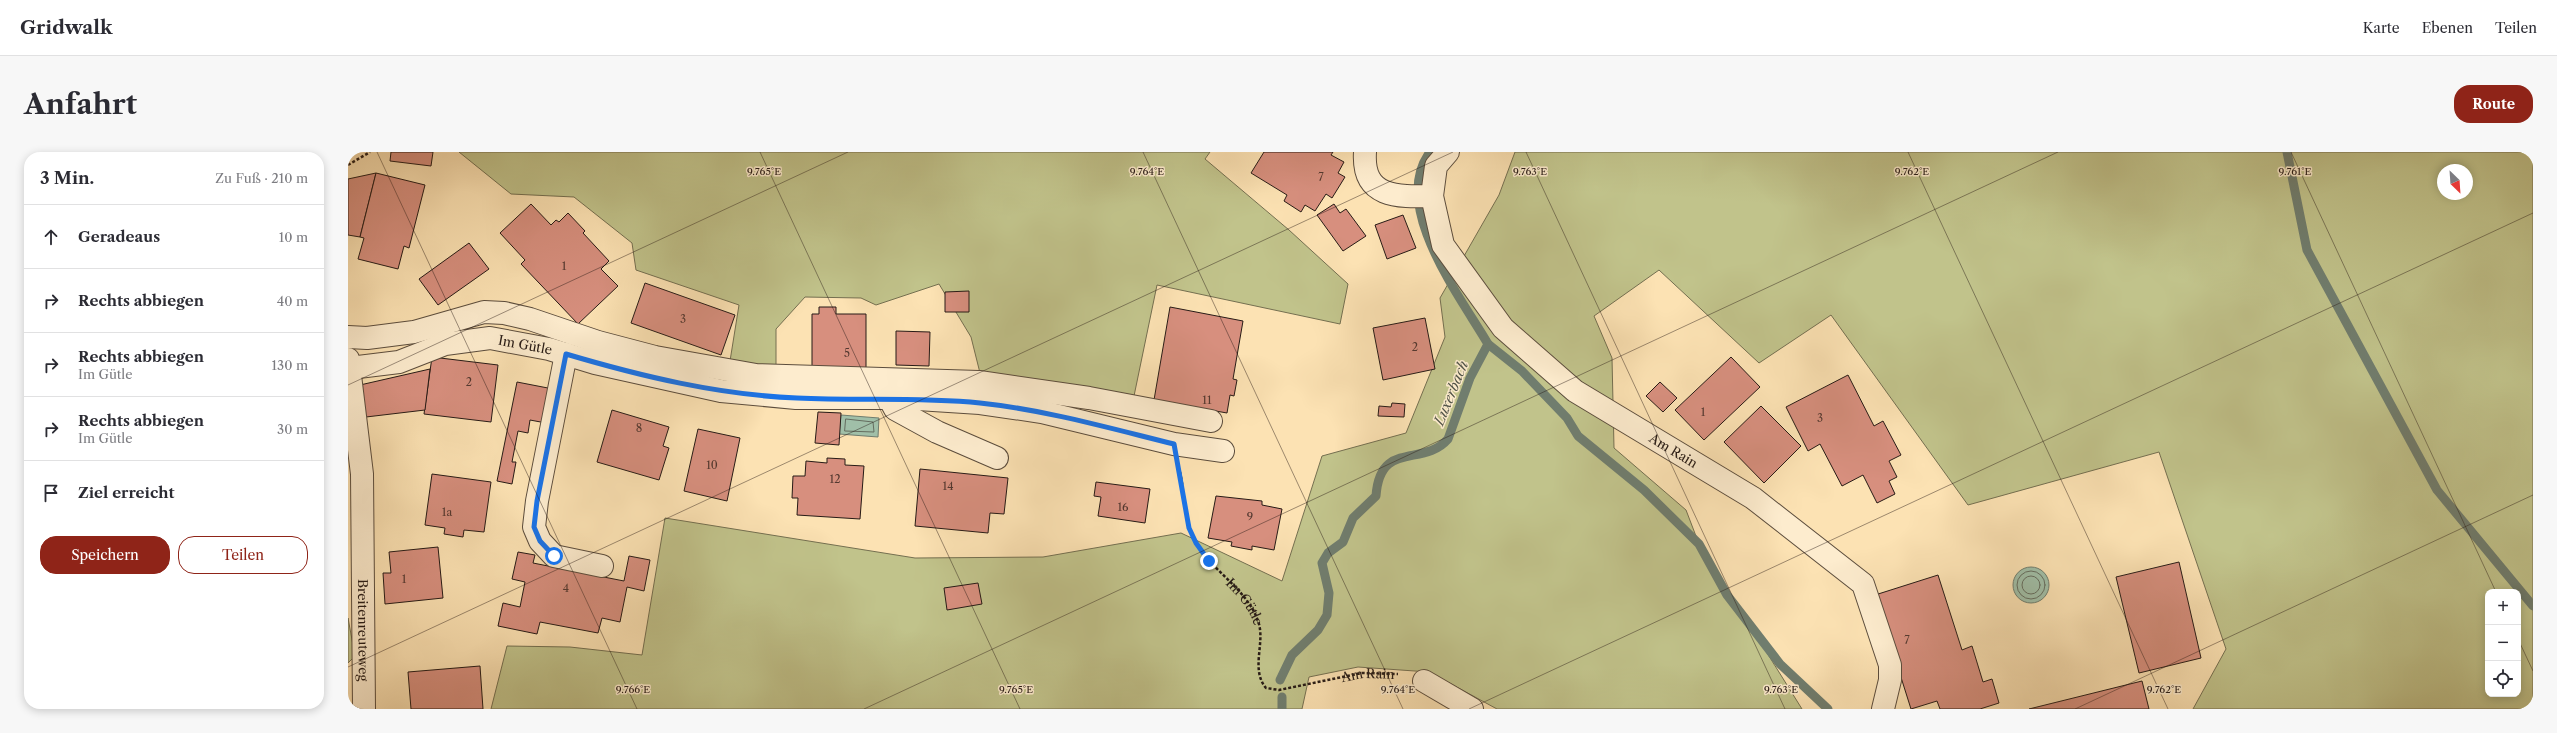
<!DOCTYPE html>
<html lang="de">
<head>
<meta charset="utf-8">
<style>
	:root { --surface:#fff; --page:#f7f7f7; --text:#2b2b33; --muted:#7c7c81; --line:#e1e1e2; --accent:#8f2418 }
	body { margin:0; font-family:"Libre Caslon Text",serif; background:var(--page); color:var(--text) }
	.controls { position:absolute; right:12px; bottom:12px; display:grid; overflow:hidden; border-radius:8px; box-shadow:0 2px 10px #0003 }
	.controls button { width:36px; height:36px; display:grid; place-items:center; padding:0; border:0; border-bottom:1px solid var(--line); background:var(--surface); color:var(--text); font:20px sans-serif }
	.compass { position:absolute; left:2089px; top:12px; width:36px; height:36px; border-radius:50%; background:var(--surface); box-shadow:0 2px 10px #0003; rotate:155deg }
	.stop { position:absolute; width:12px; height:12px; margin:-9px; border:3px solid #1a73e8; border-radius:50%; background:#fff }
	.stop.end { background:#1a73e8; border-color:#fff; box-shadow:0 1px 4px #0008 }
	.list { margin:0; padding:0; list-style:none }
	h2 { display:flex; justify-content:space-between; align-items:center; height:52px; margin:0; padding:0 16px; font-size:17px }
	h2 small { font-size:13px; font-weight:400; color:var(--muted) }
	.list li { display:grid; grid-template-columns:26px 1fr auto; gap:12px; align-items:center; box-sizing:border-box; height:64px; padding:0 16px; border-top:1px solid var(--line) }
	.list b { display:block; font-size:15px; white-space:nowrap }
	.list p { margin:0; font-size:13px; white-space:nowrap; color:var(--muted) }
	.list em { font-size:13px; font-style:normal; color:var(--muted) }
	.actions { display:flex; gap:8px; padding:12px 16px }
	.actions a { flex:1; padding:9px 0; border:1px solid var(--accent); border-radius:16px; text-align:center; font-size:14px; color:var(--accent) }
	.actions .main { background:var(--accent); color:#fff }
	.icon { flex:none; width:22px; height:22px; fill:none; stroke:currentColor; stroke-width:2; stroke-linecap:round; stroke-linejoin:round }
	.map { position:relative; flex:none; width:2185px; height:557px; overflow:hidden; border-radius:16px }
	header { display:flex; align-items:center; gap:24px; box-sizing:border-box; height:56px; padding:0 20px; background:var(--surface); border-bottom:1px solid var(--line) }
	header strong { font-size:19px }
	nav { display:flex; gap:22px; margin-inline-start:auto; font-size:14px }
	.intro { display:flex; align-items:center; justify-content:space-between; box-sizing:border-box; height:96px; padding:0 24px }
	h1 { margin:0; font-size:28px }
	.button { padding:10px 18px; border-radius:16px; background:var(--accent); color:#fff; font-size:14px; font-weight:700 }
	main { display:flex; gap:24px; padding:0 24px }
	aside { flex:1; background:var(--surface); border-radius:16px; box-shadow:0 2px 10px #0003 }
	.map>svg:first-child { display:block }
	.green { fill:#c1c38b; stroke:#746f50; fill-rule:evenodd }
	.water { fill:#a0bfa8; stroke:#707d6e }
	.lines { fill:none; stroke-linecap:round; stroke-linejoin:round }
	.shore { stroke:#646d5f; stroke-width:1 }
	.stream { stroke:#707d6e; stroke-width:9 }
	.building { fill:#d78f7e; stroke:#271b16 }
	.minor-casing { stroke:#5c4d3d; stroke-width:24 }
	.path { stroke:#271b16; stroke-width:2.5; stroke-dasharray:3 2; stroke-linecap:butt }
	.minor { stroke:#fdecce; stroke-width:22 }
	.route { stroke:#1a73e8; stroke-width:5 }
	.ticks { fill:none; stroke:#271b16; stroke-width:1; stroke-opacity:0.45 }
	.labels { text-anchor:middle; stroke-width:3; stroke-linejoin:round; paint-order:stroke }
	.number-label { font-size:11px; fill:#533830 }
	.street-label { font-size:13px; fill:#271b16; stroke:#fdecce }
	.water-label { font-size:14px; font-style:italic; fill:#515449; stroke:#fdecce }
	.ticks-label { font-size:10px; text-anchor:middle; fill:#271b16; stroke:#fdecce; stroke-width:3; stroke-linejoin:round; paint-order:stroke }
</style>
</head>
<body>
<header>
<strong>Gridwalk</strong>
<nav><a>Karte</a><a>Ebenen</a><a>Teilen</a></nav>
</header>
<div class="intro"><h1>Anfahrt</h1><a class="button">Route</a></div>
<main>
<aside>
<h2>3 Min.<small>Zu Fuß · 210 m</small></h2>
<ul class="list">
<li><svg class="icon" aria-label="ahead" viewBox="0 0 24 24"><path d="M12 20V5M6 11l6-6 6 6"/></svg><div><b>Geradeaus</b></div><em>10 m</em></li>
<li><svg class="icon" aria-label="right" viewBox="0 0 24 24"><path d="M7 20v-9h11M14 6l5 5-5 5"/></svg><div><b>Rechts abbiegen</b></div><em>40 m</em></li>
<li><svg class="icon" aria-label="right" viewBox="0 0 24 24"><path d="M7 20v-9h11M14 6l5 5-5 5"/></svg><div><b>Rechts abbiegen</b><p>Im Gütle</p></div><em>130 m</em></li>
<li><svg class="icon" aria-label="right" viewBox="0 0 24 24"><path d="M7 20v-9h11M14 6l5 5-5 5"/></svg><div><b>Rechts abbiegen</b><p>Im Gütle</p></div><em>30 m</em></li>
<li><svg class="icon" aria-label="arrive" viewBox="0 0 24 24"><path d="M6 21V4h12l-3 4 3 4H6"/></svg><div><b>Ziel erreicht</b></div></li>
</ul>
<div class="actions"><a class="main">Speichern</a><a>Teilen</a></div>
</aside>
<div class="map">
<svg width="2185" height="557" viewBox="0 0 2185 557">
	<rect width="100%" height="100%" fill="#fce2b3"/>
	<filter id="stains"><feTurbulence type="fractalNoise" baseFrequency=".005" numOctaves="4"/><feColorMatrix values="0 0 0 0 .2 0 0 0 0 .09 0 0 0 0 .02 0 0 0 .5 -.17"/></filter>
	<radialGradient id="worn" r=".72"><stop offset=".6" stop-color="#630" stop-opacity="0"/><stop offset="1" stop-color="#630" stop-opacity=".3"/></radialGradient>
	<g class="green">
		<polygon points="111,0 862,0 857,7 941,78 1000,132 992,172 809,133 786,244 632,221 623,185 591,132 528,153 513,146 457,145 428,177 428,216 382,209 391,153 288,118 284,91 226,45 163,42"/>
		<path d="M1167,0H2185V557H1845L1878,497L1811,300L1620,353L1483,163L1411,211L1311,118L1246,164L1264,206L1266,296L1338,358L1351,392L1454,557H1149L1081,520L1010,515L961,525L954,557H143L159,494L222,495L294,503L317,366L567,406L695,405L833,381L934,429L974,304L1058,281L1097,185L1092,146L1151,43ZM2095,18H2119V42H2095ZM2140,440H2170V542H2140Z"/>
		<polygon points="0,466 7,504 0,511"/>
	</g>
	<g class="water">
		<polygon points="493,263 531,266 530,285 491,282"/>
		<circle cx="1683" cy="433" r="18"/>
	</g>
	<g class="lines">
		<g class="shore">
			<polygon points="498,267 525,270 526,280 497,279"/>
			<circle cx="1683" cy="433" r="14"/>
			<circle cx="1683" cy="433" r="9"/>
		</g>
		<g class="stream">
			<polyline points="1939,0 1959,98 2089,338 2185,454"/>
			<polyline points="1140,192 1174,219 1219,266 1230,284 1296,338 1351,392 1379,443 1432,512 1480,557"/>
			<path d="M932,528L944,503L970,478L979,463L981,441L974,411L980,401L995,390L1005,366L1028,344C1032,287 1075,316 1100,287L1122,226L1140,192C1112,144 1042,54 1082,0"/>
			<polyline points="934,557 934,545"/>
		</g>
	</g>
	<g class="building">
		<polygon points="43,0 85,0 83,14 42,9"/>
		<polygon points="916,0 985,0 983,3 996,10 990,21 997,25 984,46 978,42 967,59 957,53 953,60 936,49 939,43 903,21"/>
		<polygon points="28,21 12,85 0,83 0,27"/>
		<polygon points="28,21 77,33 61,96 56,94 50,117 10,107 16,86 12,85"/>
		<polygon points="183,52 203,73 208,68 211,70 220,61 237,79 235,81 261,109 253,117 270,134 230,172 173,112 177,108 152,81"/>
		<polygon points="986,52 992,61 998,57 1018,84 995,99 969,63"/>
		<polygon points="1055,63 1068,96 1039,107 1027,73"/>
		<polygon points="121,91 141,117 90,153 71,127"/>
		<polygon points="297,131 387,163 373,203 283,171"/>
		<polygon points="621,139 621,160 597,160 597,140"/>
		<polygon points="471,155 488,155 488,162 518,162 518,217 464,217 464,162 471,162"/>
		<polygon points="822,155 895,169 885,227 889,228 886,244 882,243 879,261 806,248"/>
		<polygon points="1077,166 1087,217 1035,228 1025,176"/>
		<polygon points="548,179 582,180 581,214 548,213"/>
		<polygon points="84,205 150,213 143,270 76,262"/>
		<polygon points="1383,205 1412,235 1356,288 1327,258"/>
		<polygon points="82,217 77,258 18,265 12,233"/>
		<polygon points="1500,223 1526,274 1535,269 1553,303 1541,309 1549,325 1541,329 1547,342 1529,351 1515,323 1494,334 1472,292 1460,299 1438,255"/>
		<polygon points="169,230 205,237 198,271 182,268 180,281 170,279 164,310 168,310 164,332 149,329"/>
		<polygon points="1312,230 1329,246 1315,260 1298,244"/>
		<polygon points="1044,251 1057,252 1056,265 1030,264 1031,254 1043,255"/>
		<polygon points="1413,254 1453,294 1416,331 1376,290"/>
		<polygon points="264,258 321,275 315,294 321,296 311,328 249,310"/>
		<polygon points="470,260 493,261 491,293 467,291"/>
		<polygon points="350,277 392,286 379,349 336,339"/>
		<polygon points="479,306 497,307 497,313 516,314 512,367 449,363 450,346 444,346 445,324 457,324 458,309 479,311"/>
		<polygon points="572,317 660,326 656,362 642,361 640,381 567,374"/>
		<polygon points="84,322 143,330 136,380 116,378 115,385 96,382 97,376 77,373"/>
		<polygon points="748,330 802,337 797,371 750,364 753,345 746,344"/>
		<polygon points="868,344 914,349 914,353 934,357 926,398 904,394 904,398 883,394 884,390 860,386"/>
		<polygon points="90,395 95,446 37,452 35,421 43,421 41,400"/>
		<polygon points="170,400 187,403 185,411 276,429 281,404 302,408 296,439 279,435 272,470 254,466 250,481 192,470 189,482 150,474 155,451 172,455 177,430 164,427"/>
		<polygon points="1831,410 1853,506 1791,521 1768,425"/>
		<polygon points="1590,423 1614,498 1624,494 1635,530 1644,527 1651,551 1632,557 1592,557 1589,549 1563,557 1527,443"/>
		<polygon points="630,431 634,452 599,458 596,436"/>
		<polygon points="132,514 135,557 63,557 60,520"/>
		<polygon points="1794,529 1801,557 1681,557"/>
	</g>
	<g class="lines">
		<g class="minor-casing">
			<g id="minor">
				<path d="M1017,0C1014,46 1049,45 1084,44"/>
				<path id="s2" d="M1100,0L1088,14L1084,44L1095,93L1155,176L1227,239L1405,346L1515,432L1542,513V528L1535,557"/>
				<polyline points="0,185 19,186 66,180 136,160 156,161 182,167 250,190 307,205 408,223 631,230 741,246 863,269"/>
				<polyline points="218,202 189,349 186,375 192,389 206,404 254,414"/>
				<path id="s3" d="M0,207L14,322L16,557"/>
				<path id="s4" d="M2,216L51,210L97,192L142,186L201,197L247,211L373,239L448,246H554L632,251L694,260L826,292L875,299"/>
				<polyline points="541,246 547,257 589,280 649,306"/>
				<polyline points="1076,529 1124,557"/>
			</g>
		</g>
		<g class="path">
			<polyline points="0,13 22,0"/>
			<path id="s1" d="M832,320C837,343 836,370 848,391C864,419 899,437 910,469C918,490 902,517 918,536L931,538L1014,521L1050,522"/>
		</g>
		<use href="#minor" class="minor"/>
	</g>
	<g class="lines">
		<path class="route" d="M206,404L192,389L186,375L189,349L218,202C292,224 371,243 449,246C510,249 570,245 632,251C698,258 761,276 826,292L841,376L848,391L861,409"/>
	</g>
	<path class="ticks" d="M29,0L289,557M412,0L672,557M795,0L1055,557M1178,0L1437,557M1560,0L1820,557M1943,0L2148,440M0,233L500,0M2170,487L2185,519M0,515L1105,0M516,557L1710,0M1121,557L2185,61M1727,557L2185,343"/>
	<g class="labels">
		<g class="number-label">
			<text x="973" y="29">7</text>
			<text x="216" y="118">1</text>
			<text x="335" y="171">3</text>
			<text x="1067" y="199">2</text>
			<text x="499" y="205">5</text>
			<text x="121" y="234">2</text>
			<text x="859" y="252">11</text>
			<text x="1355" y="264">1</text>
			<text x="1472" y="270">3</text>
			<text x="291" y="280">8</text>
			<text x="364" y="317">10</text>
			<text x="487" y="331">12</text>
			<text x="600" y="338">14</text>
			<text x="775" y="359">16</text>
			<text x="99" y="364">1a</text>
			<text x="902" y="369">9</text>
			<text x="56" y="431">1</text>
			<text x="218" y="440">4</text>
			<text x="1559" y="492">7</text>
		</g>
		<g class="street-label">
			<text dy="5" stroke="none"><textPath href="#s4" startOffset="180">Im Gütle</textPath></text>
			<text dy="5" stroke="none"><textPath href="#s2" startOffset="412">Am Rain</textPath></text>
			<text dy="5" stroke="none"><textPath href="#s1" startOffset="150">Im Gütle</textPath></text>
			<text dy="5" stroke="none"><textPath href="#s3" startOffset="272">Breitenreuteweg</textPath></text>
			<text dy="5" stroke="none"><textPath href="#s1" startOffset="346">Am Rain</textPath></text>
		</g>
		<g class="water-label">
			<text transform="translate(1103 241) rotate(-68)" y="5">Luxerbach</text>
		</g>
	</g>
	<g class="ticks-label">
		<text x="416" y="23">9.765°E</text>
		<text x="799" y="23">9.764°E</text>
		<text x="1182" y="23">9.763°E</text>
		<text x="1564" y="23">9.762°E</text>
		<text x="1947" y="23">9.761°E</text>
		<text x="668" y="541">9.765°E</text>
		<text x="1433" y="541">9.763°E</text>
		<text x="285" y="541">9.766°E</text>
		<text x="1050" y="541">9.764°E</text>
		<text x="1816" y="541">9.762°E</text>
	</g>
	<rect width="100%" height="100%" filter="url(#stains)"/>
	<rect width="100%" height="100%" fill="url(#worn)"/>
</svg>
<div class="controls">
<button>+</button>
<button>−</button>
<button><svg class="icon" aria-label="locate" viewBox="0 0 24 24"><circle cx="12" cy="12" r="6"/><path d="M12 2v4M12 18v4M2 12h4M18 12h4"/></svg></button>
</div>
<svg class="compass" viewBox="-18 -18 36 36"><path d="M0-13l5 13h-10z" fill="#e53935"/><path d="M0 13l5-13h-10z" fill="#7c7c81"/></svg>
<div class="stop" style="left:206px;top:404px"></div>
<div class="stop end" style="left:861px;top:409px"></div>
</div>
</main>
</body>
</html>
